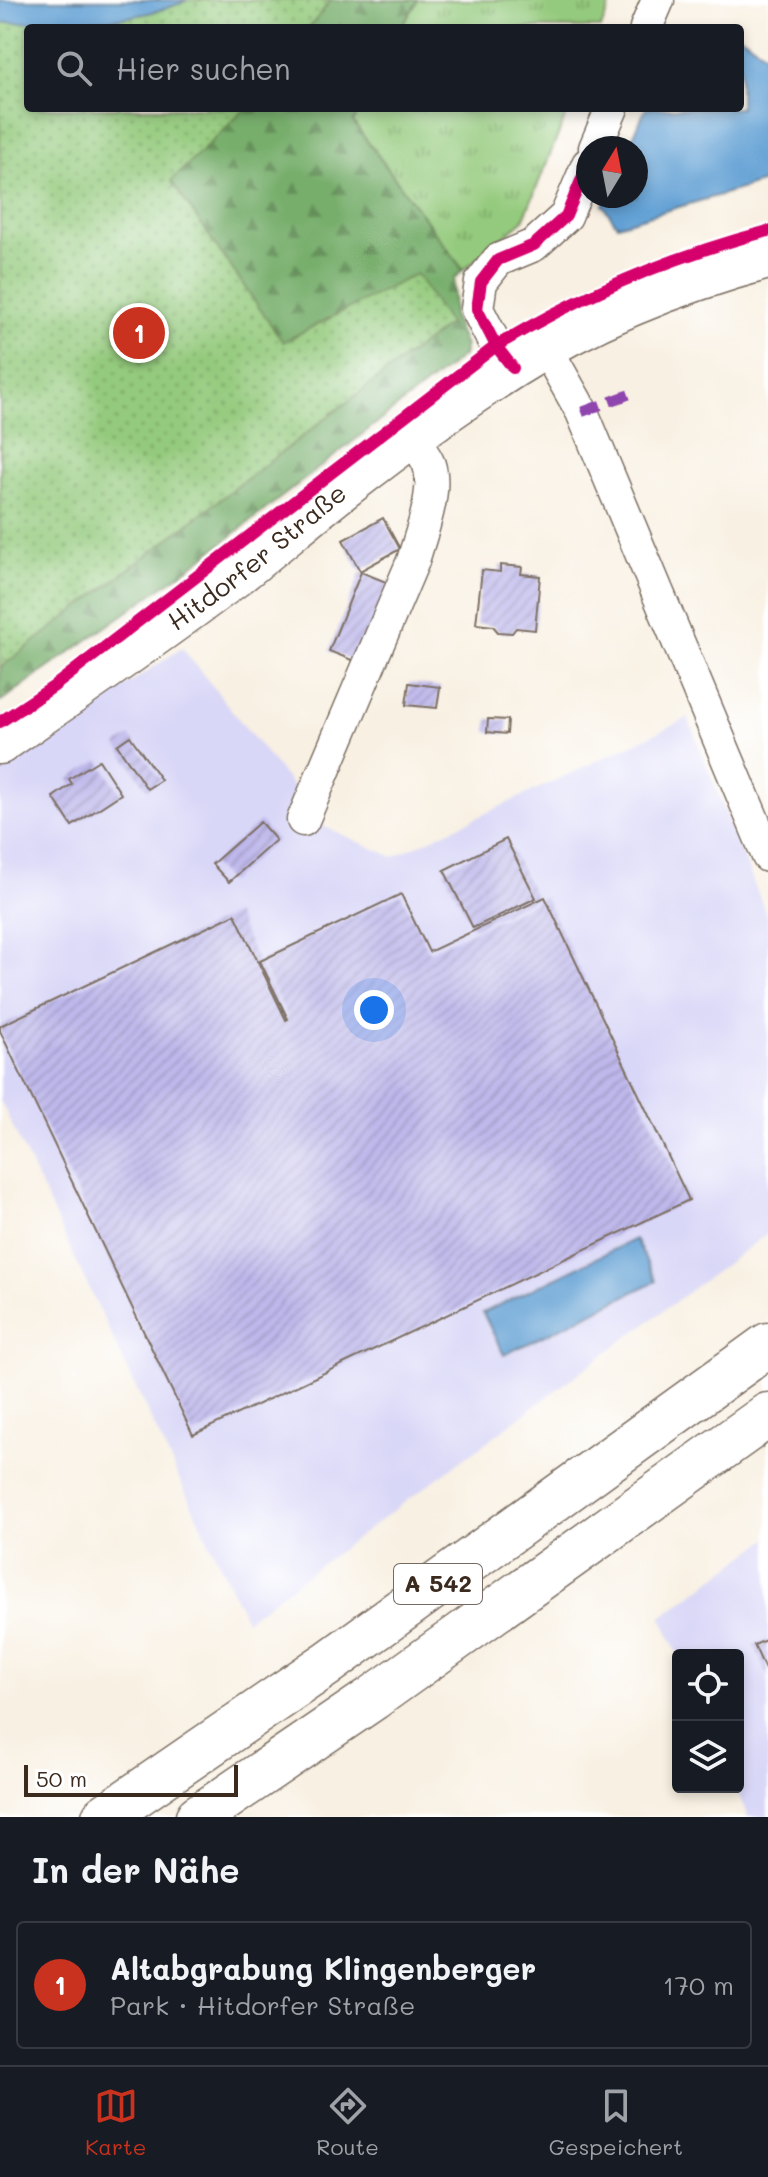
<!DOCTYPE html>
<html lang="de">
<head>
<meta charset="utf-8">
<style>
	:root { --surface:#171b24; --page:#20242c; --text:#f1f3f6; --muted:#9ea1a6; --line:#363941; --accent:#c8321e }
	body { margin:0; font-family:Mali,sans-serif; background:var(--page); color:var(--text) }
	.controls { position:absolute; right:24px; bottom:24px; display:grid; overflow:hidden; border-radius:8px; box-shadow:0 4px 12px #0003 }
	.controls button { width:72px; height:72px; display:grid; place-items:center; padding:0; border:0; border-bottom:2px solid var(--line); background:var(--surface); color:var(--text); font:40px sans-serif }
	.compass { position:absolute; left:576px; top:136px; width:72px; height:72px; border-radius:50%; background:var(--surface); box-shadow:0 4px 12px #0003; rotate:10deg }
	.scale { position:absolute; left:24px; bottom:20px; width:214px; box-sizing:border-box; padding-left:8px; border:4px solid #3b2a1e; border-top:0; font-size:22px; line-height:28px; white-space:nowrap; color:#3b2a1e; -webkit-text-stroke:6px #fff; paint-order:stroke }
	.you { position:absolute; left:374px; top:1010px; width:28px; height:28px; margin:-20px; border:6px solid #fff; border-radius:50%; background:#1a73e8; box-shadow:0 0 0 12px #1a73e833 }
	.badge { display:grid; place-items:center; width:52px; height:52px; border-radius:50%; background:var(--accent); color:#fff; font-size:26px; font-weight:700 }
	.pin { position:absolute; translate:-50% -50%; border:4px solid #fff; box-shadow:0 2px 8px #0006 }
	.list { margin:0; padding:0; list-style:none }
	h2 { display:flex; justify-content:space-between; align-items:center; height:104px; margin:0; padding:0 32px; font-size:34px }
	h2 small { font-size:26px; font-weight:400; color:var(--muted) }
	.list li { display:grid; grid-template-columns:52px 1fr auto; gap:24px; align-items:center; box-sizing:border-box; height:128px; margin:0 16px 16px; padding:0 16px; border:2px solid var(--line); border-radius:8px }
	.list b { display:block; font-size:30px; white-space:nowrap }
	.list p { margin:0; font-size:26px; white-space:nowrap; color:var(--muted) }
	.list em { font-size:26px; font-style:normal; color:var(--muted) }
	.icon { flex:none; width:44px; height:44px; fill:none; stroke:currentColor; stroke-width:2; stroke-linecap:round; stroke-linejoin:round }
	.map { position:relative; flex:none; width:768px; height:1817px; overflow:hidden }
	.search { position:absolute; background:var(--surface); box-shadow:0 4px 12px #0003; left:24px; right:24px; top:24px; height:88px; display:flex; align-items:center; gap:20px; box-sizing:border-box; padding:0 28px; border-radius:8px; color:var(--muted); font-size:30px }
	.sheet { height:248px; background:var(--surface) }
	nav { display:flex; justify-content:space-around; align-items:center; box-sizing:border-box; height:112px; border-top:2px solid var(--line); background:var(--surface); font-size:22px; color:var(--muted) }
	nav a { display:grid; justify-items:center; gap:4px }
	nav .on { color:var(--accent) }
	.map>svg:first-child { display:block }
	.built { fill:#d9d7f7 }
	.grass { fill:url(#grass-tufts); stroke:#687a4e; stroke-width:2 }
	.forest { fill:url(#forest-firs); stroke:#596c45; stroke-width:2 }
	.park { fill:url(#park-dots); stroke:#687a4e; stroke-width:2 }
	.water { fill:#62a0d4; stroke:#4e6579; stroke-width:2 }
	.building { fill:url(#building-hatch) }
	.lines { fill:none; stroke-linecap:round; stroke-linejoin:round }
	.minor-casing { stroke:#7d6f63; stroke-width:35 }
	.major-casing { stroke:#7d6f63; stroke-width:43 }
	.highway-casing { stroke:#7d6f63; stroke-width:47 }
	.minor { stroke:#fff; stroke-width:32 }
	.major { stroke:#fff; stroke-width:40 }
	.highway { stroke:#fff; stroke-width:44 }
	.quiet { stroke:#8e44ad; stroke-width:10; stroke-dasharray:20 10; stroke-linecap:butt }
	.cycleway-casing { stroke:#fff; stroke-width:17 }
	.cycleway { stroke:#d6006c; stroke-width:12 }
	.labels { text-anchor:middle; stroke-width:7; stroke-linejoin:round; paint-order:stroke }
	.shield { fill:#fff; stroke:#766a62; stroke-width:2 }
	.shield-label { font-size:24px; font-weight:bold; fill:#3b2a1e }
	.street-label { font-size:26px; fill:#3b2a1e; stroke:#fff }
</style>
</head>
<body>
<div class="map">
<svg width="768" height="1817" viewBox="0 0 768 1817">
	<defs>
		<pattern id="grass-tufts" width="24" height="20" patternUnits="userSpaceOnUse" patternTransform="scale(2)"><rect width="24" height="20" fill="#94ca7d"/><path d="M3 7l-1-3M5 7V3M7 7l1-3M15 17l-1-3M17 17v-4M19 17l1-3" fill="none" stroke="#7aa466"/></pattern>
		<pattern id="forest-firs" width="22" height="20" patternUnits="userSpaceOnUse" patternTransform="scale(2)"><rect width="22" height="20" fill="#77ae6c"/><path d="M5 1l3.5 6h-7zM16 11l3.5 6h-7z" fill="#638e58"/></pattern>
		<pattern id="park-dots" width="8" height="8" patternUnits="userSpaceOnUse" patternTransform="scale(2)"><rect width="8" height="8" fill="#94ca7d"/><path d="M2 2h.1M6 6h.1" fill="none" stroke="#7aa466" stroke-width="1.8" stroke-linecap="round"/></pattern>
		<pattern id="building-hatch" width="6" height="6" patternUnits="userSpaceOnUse" patternTransform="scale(2)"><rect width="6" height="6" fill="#beb8eb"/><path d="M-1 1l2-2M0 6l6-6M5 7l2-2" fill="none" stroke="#a49ec9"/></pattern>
	</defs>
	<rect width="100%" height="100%" fill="#fff"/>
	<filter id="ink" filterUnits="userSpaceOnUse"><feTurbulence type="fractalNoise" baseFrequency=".0125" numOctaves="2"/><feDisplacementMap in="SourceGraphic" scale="16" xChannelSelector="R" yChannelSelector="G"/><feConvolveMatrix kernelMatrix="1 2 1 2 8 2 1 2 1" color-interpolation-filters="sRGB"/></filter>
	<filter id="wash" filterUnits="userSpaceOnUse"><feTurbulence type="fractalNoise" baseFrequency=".006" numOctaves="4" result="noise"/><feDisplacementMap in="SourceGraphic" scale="32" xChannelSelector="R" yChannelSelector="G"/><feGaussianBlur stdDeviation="1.8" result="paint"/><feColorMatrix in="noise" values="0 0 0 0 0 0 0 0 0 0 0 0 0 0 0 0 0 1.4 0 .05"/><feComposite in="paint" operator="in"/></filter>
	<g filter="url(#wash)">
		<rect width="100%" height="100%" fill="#f8f0e2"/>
		<g class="built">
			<polygon points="182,648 325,827 393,857 688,718 768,919 768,1233 246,1620 0,1100 0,771"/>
			<polygon points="768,1539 768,1817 748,1817 735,1787 738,1787 738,1655 678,1655 661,1617"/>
		</g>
		<g class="grass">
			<polygon points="418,0 612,0 601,28 401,28"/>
			<polygon points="360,108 569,108 523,221 463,270 353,122"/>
		</g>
		<polygon class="forest" points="188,0 418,0 401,28 28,28 28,108 360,108 353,122 463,270 454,279 453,317 465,346 463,356 203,558 0,702 0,23"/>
		<polygon class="park" points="0,0 331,0 309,28 28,28 28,108 246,108 171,181 283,342 416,274 449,324 0,668"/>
		<g class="water">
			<path d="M0,0H188C130,26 63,21 0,23Z"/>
			<polygon points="740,35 768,56 768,181 617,225 603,205 607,196 636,196 636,148 628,148 646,108 740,108"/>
			<polygon points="635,1239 656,1281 504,1355 483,1313"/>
		</g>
		<g id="blocks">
			<g class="building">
				<polygon points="383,518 400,549 360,571 343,540"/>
				<polygon points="500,565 522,567 521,574 540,576 535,630 516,628 512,633 498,632 493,626 476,624 482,570 500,572"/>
				<polygon points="361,572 391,584 359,663 329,651"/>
				<polygon points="409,683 440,687 437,708 406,705"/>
				<polygon points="488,719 508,720 507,734 487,732"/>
				<polygon points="130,736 161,780 147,789 117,745"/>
				<polygon points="99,760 121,794 72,826 53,797 72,784 69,779"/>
				<polygon points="260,822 276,840 229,882 212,864"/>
				<polygon points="506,839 536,898 473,928 444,870"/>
				<polygon points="401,894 429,952 545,897 689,1200 193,1435 0,1031 0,1026 235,914 286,1020 288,1019 260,961"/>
				<polygon points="768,1639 768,1676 754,1645"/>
			</g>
		</g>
	</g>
	<g filter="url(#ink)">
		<use href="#blocks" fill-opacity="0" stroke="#7d6f63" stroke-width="2"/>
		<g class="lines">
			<g class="minor-casing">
				<g id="minor">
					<polyline points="646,28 658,0"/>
					<polyline points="595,148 612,108"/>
					<polyline points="546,348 582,412 768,856"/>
					<polyline points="513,368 496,346 477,309 481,282 498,260 534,245 566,216 588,164"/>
					<path d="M303,820L413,561C420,536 438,491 429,465C426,456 417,446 411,437"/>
				</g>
			</g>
			<g class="major-casing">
				<g id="major">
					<path id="s1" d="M0,744C81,688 163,632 242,572C277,544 310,515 345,488C399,446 455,405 513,368C591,318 679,283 768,259"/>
				</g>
			</g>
			<g class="highway-casing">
				<g id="highway">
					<polyline points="104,1817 327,1664 768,1345"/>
					<polyline points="198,1817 373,1698 768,1415"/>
				</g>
			</g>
			<use href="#minor" class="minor"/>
			<use href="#major" class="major"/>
			<use href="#highway" class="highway"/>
			<polyline class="quiet" points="582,412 633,393"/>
			<g class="cycleway-casing">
				<g id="cycleway">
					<polyline points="513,368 496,346 477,309 481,282 498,260 534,245 566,216 588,164"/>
					<path d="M0,722L53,687L496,346C581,295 672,256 768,231"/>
				</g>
			</g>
			<use href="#cycleway" class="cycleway"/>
		</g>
	</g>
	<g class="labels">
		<rect class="shield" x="394" y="1564" width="88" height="40" rx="6"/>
		<g class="shield-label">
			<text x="438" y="1592">A 542</text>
		</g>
		<g class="street-label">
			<text dy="9" stroke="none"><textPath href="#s1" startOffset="318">Hitdorfer Straße</textPath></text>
		</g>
	</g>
</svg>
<div class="controls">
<button><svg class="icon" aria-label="locate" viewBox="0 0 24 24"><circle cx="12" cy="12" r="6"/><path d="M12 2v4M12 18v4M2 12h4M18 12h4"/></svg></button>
<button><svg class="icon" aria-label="layers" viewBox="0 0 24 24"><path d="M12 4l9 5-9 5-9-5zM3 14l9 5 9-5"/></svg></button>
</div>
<svg class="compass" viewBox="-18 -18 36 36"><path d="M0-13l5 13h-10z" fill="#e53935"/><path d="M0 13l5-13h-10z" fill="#9ea1a6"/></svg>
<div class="scale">50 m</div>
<div class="you"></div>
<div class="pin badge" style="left:139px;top:333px">1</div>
<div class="search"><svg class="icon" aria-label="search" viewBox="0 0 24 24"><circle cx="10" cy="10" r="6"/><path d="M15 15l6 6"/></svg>Hier suchen</div>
</div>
<section class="sheet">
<h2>In der Nähe<small></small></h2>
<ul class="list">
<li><span class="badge">1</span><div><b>Altabgrabung Klingenberger</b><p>Park · Hitdorfer Straße</p></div><em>170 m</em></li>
</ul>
</section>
<nav>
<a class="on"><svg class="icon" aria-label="map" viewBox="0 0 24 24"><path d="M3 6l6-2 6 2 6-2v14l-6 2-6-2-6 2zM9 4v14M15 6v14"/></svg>Karte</a>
<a><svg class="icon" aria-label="directions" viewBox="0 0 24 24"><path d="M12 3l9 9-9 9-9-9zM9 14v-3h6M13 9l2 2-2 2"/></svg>Route</a>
<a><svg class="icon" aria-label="saved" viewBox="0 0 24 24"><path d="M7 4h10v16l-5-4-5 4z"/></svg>Gespeichert</a>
</nav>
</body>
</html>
